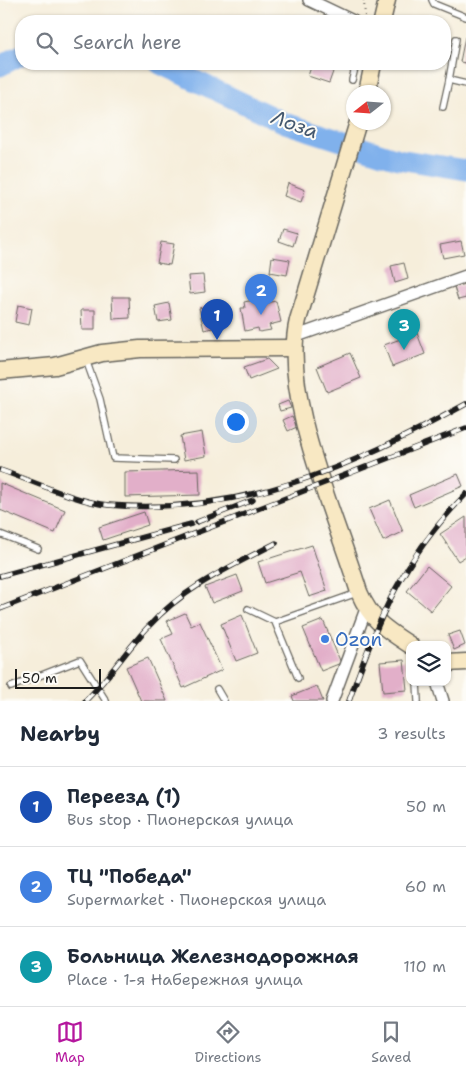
<!DOCTYPE html>
<html lang="en">
<head>
<meta charset="utf-8">
<style>
	:root { --surface:#fff; --page:#f2f2f3; --text:#1f2937; --muted:#747a83; --line:#e0e1e3; --accent:#b5179e }
	body { margin:0; font-family:"Shantell Sans",sans-serif; background:var(--page); color:var(--text) }
	.controls { position:absolute; right:15px; bottom:15px; display:grid; overflow:hidden; border-radius:10px; box-shadow:0 1px 4px #0004 }
	.controls button { width:45px; height:45px; display:grid; place-items:center; padding:0; border:0; border-bottom:1px solid var(--line); background:var(--surface); color:var(--text); font:25px sans-serif }
	.compass { position:absolute; left:346px; top:85px; width:45px; height:45px; border-radius:50%; background:var(--surface); box-shadow:0 1px 4px #0004; rotate:253deg }
	.scale { position:absolute; left:15px; bottom:12px; width:86px; box-sizing:border-box; padding-left:5px; border:2px solid #1c1c1c; border-top:0; font-size:14px; line-height:18px; white-space:nowrap; color:#1c1c1c; -webkit-text-stroke:4px #fdfcf7; paint-order:stroke }
	.you { position:absolute; left:235px; top:421px; width:18px; height:18px; margin:-12px; border:4px solid #fff; border-radius:50%; background:#1a73e8; box-shadow:0 0 0 8px #1a73e833 }
	.badge { display:grid; place-items:center; width:32px; height:32px; border-radius:50%; background:var(--accent); color:#fff; font-size:16px; font-weight:700 }
	.pin { position:absolute; translate:-50% -41px; filter:drop-shadow(0 1px 2px #0008) }
	.pin::after { content:''; position:absolute; top:26px; width:18px; height:15px; background:inherit; clip-path:polygon(0 0,100% 0,50% 100%) }
	.list { margin:0; padding:0; list-style:none }
	h2 { display:flex; justify-content:space-between; align-items:center; height:65px; margin:0; padding:0 20px; font-size:21px }
	h2 small { font-size:16px; font-weight:400; color:var(--muted) }
	.list li { display:grid; grid-template-columns:32px 1fr auto; gap:15px; align-items:center; box-sizing:border-box; height:80px; padding:0 20px; border-top:1px solid var(--line) }
	.list b { display:block; font-size:19px; white-space:nowrap }
	.list p { margin:0; font-size:16px; white-space:nowrap; color:var(--muted) }
	.list em { font-size:16px; font-style:normal; color:var(--muted) }
	.icon { flex:none; width:28px; height:28px; fill:none; stroke:currentColor; stroke-width:2; stroke-linecap:round; stroke-linejoin:round }
	.map { position:relative; flex:none; width:466px; height:701px; overflow:hidden }
	.search { position:absolute; background:var(--surface); box-shadow:0 1px 4px #0004; left:15px; right:15px; top:15px; height:55px; display:flex; align-items:center; gap:12px; box-sizing:border-box; padding:0 18px; border-radius:20px; color:var(--muted); font-size:19px }
	.sheet { height:305px; background:var(--surface) }
	nav { display:flex; justify-content:space-around; align-items:center; box-sizing:border-box; height:70px; border-top:1px solid var(--line); background:var(--surface); font-size:14px; color:var(--muted) }
	nav a { display:grid; justify-items:center; gap:2px }
	nav .on { color:var(--accent) }
	.map>svg:first-child { display:block }
	.lines { fill:none; stroke-linecap:round; stroke-linejoin:round }
	.river { stroke:#80b1ec; stroke-width:21 }
	.building { fill:#e2afc9 }
	.lane-casing { stroke:#68665f; stroke-width:8 }
	.street-casing { stroke:#68665f; stroke-width:14 }
	.secondary-casing { stroke:#68665f; stroke-width:19 }
	.path { stroke:#68665f; stroke-width:2; stroke-dasharray:1 4; stroke-linecap:butt }
	.lane { stroke:#fff; stroke-width:5.5 }
	.street { stroke:#fff; stroke-width:11 }
	.secondary { stroke:#f8e8c3; stroke-width:16 }
	.rail-casing { stroke:#1c1c1c; stroke-width:5.5 }
	.rail { stroke:#fdfcf7; stroke-width:4; stroke-dasharray:11; stroke-linecap:butt }
	.shop-dot { fill:#3f7fe0; stroke:#fdfcf7; stroke-width:2 }
	.labels { text-anchor:middle; stroke-width:4; stroke-linejoin:round; paint-order:stroke }
	.shop-label { font-size:19px; fill:#366cbe; stroke:#fdfcf7; text-anchor:start }
	.water-label { font-size:20px; font-style:italic; fill:#44586f; stroke:#fdfcf7 }
</style>
</head>
<body>
<div class="map">
<svg width="466" height="701" viewBox="0 0 466 701">
	<rect width="100%" height="100%" fill="#fdfcf7"/>
	<filter id="ink" filterUnits="userSpaceOnUse"><feTurbulence type="fractalNoise" baseFrequency=".02" numOctaves="2"/><feDisplacementMap in="SourceGraphic" scale="10" xChannelSelector="R" yChannelSelector="G"/><feConvolveMatrix kernelMatrix="1 2 1 2 8 2 1 2 1" color-interpolation-filters="sRGB"/></filter>
	<filter id="wash" filterUnits="userSpaceOnUse"><feTurbulence type="fractalNoise" baseFrequency=".0096" numOctaves="4" result="noise"/><feDisplacementMap in="SourceGraphic" scale="20" xChannelSelector="R" yChannelSelector="G"/><feGaussianBlur stdDeviation="1.12" result="paint"/><feColorMatrix in="noise" values="0 0 0 0 0 0 0 0 0 0 0 0 0 0 0 0 0 1.4 0 .05"/><feComposite in="paint" operator="in"/></filter>
	<g filter="url(#wash)">
		<rect width="100%" height="100%" fill="#f6eedb"/>
		<g class="lines">
			<g class="river">
				<polyline points="160,64 285,123 398,159 466,170"/>
				<polyline points="0,66 21,55"/>
			</g>
		</g>
		<g id="blocks">
			<g class="building">
				<polygon points="465,37 466,37 466,63 460,62"/>
				<polygon points="312,64 334,69 329,83 308,76"/>
				<polygon points="288,183 305,190 301,202 284,196"/>
				<polygon points="283,229 297,233 293,246 279,241"/>
				<polygon points="461,241 464,254 443,258 440,245"/>
				<polygon points="161,242 174,244 170,265 157,263"/>
				<polygon points="272,257 290,260 287,275 270,272"/>
				<polygon points="404,263 408,279 395,283 391,266"/>
				<polygon points="203,275 205,292 190,294 188,276"/>
				<polygon points="466,284 466,298 458,300 454,287"/>
				<polygon points="112,297 129,297 130,318 113,319"/>
				<polygon points="259,299 260,304 276,301 281,322 269,325 271,330 259,332 258,328 245,331 241,308 245,308 244,302"/>
				<polygon points="169,303 172,320 158,322 155,306"/>
				<polygon points="220,303 225,325 204,330 199,308"/>
				<polygon points="18,305 32,308 29,325 15,322"/>
				<polygon points="81,310 95,310 95,330 82,330"/>
				<polygon points="417,333 425,354 392,367 384,345"/>
				<polygon points="350,353 361,378 327,392 317,367"/>
				<polygon points="267,359 277,369 249,380 244,367"/>
				<polygon points="288,401 291,408 280,411 278,405"/>
				<polygon points="292,416 297,427 288,431 283,420"/>
				<polygon points="202,432 206,456 184,460 180,436"/>
				<polygon points="199,470 200,495 125,497 125,472"/>
				<polygon points="458,474 463,486 414,507 409,495"/>
				<polygon points="0,483 65,510 55,533 0,510"/>
				<polygon points="390,500 403,532 383,541 369,509"/>
				<polygon points="144,512 148,525 103,540 99,527"/>
				<polygon points="466,517 466,556 458,561 440,534"/>
				<polygon points="312,545 327,591 309,597 300,572 265,583 258,562"/>
				<polygon points="427,566 451,586 431,611 407,591"/>
				<polygon points="237,575 243,591 212,603 205,587"/>
				<polygon points="185,613 191,626 200,622 222,670 183,688 161,639 173,634 167,621"/>
				<polygon points="242,615 257,653 236,661 221,624"/>
				<polygon points="323,620 341,663 321,671 303,628"/>
				<polygon points="460,631 465,645 454,650 448,635"/>
				<polygon points="148,658 167,701 141,701 126,667"/>
				<polygon points="404,660 407,690 383,692 380,662"/>
				<polygon points="317,686 323,701 294,701 292,696"/>
			</g>
		</g>
	</g>
	<g filter="url(#ink)">
		<use href="#blocks" fill-opacity="0" stroke="#68665f" stroke-width="1"/>
		<g class="lines">
			<g class="lane-casing">
				<g id="lane">
					<polyline points="432,0 434,4 466,17"/>
					<polyline points="352,80 356,64"/>
					<polyline points="449,80 456,39"/>
					<polyline points="443,107 449,80 466,84"/>
					<polyline points="86,360 100,399 113,458 174,460"/>
					<polyline points="0,534 38,549"/>
					<polyline points="248,609 275,622 298,678"/>
					<polyline points="275,622 357,593"/>
					<polyline points="417,682 418,701"/>
					<polyline points="11,687 80,660 106,701"/>
					<polyline points="217,689 224,701"/>
				</g>
			</g>
			<g class="street-casing">
				<g id="street">
					<polyline points="309,0 353,21"/>
					<polyline points="294,337 466,276"/>
					<polyline points="437,682 443,701"/>
					<polyline points="332,701 366,609"/>
				</g>
			</g>
			<g class="secondary-casing">
				<g id="secondary">
					<polyline points="382,21 387,0"/>
					<polyline points="367,92 373,64"/>
					<path d="M358,122L298,320C280,395 336,517 359,592C371,620 385,629 410,645"/>
					<polyline points="0,371 55,366 102,353 140,349 293,348"/>
					<polyline points="447,663 466,662"/>
				</g>
			</g>
			<polyline class="path" points="364,0 365,18"/>
			<use href="#lane" class="lane"/>
			<use href="#street" class="street"/>
			<use href="#secondary" class="secondary"/>
			<g class="rail-casing">
				<g id="rail">
					<path d="M0,470C30,480 77,502 108,505C243,516 351,467 466,404"/>
					<polyline points="197,522 253,500"/>
					<polyline points="0,576 191,524"/>
					<polyline points="0,609 466,428"/>
					<path d="M85,701C109,678 126,650 149,626C183,588 232,566 276,543"/>
					<path d="M349,701C378,618 403,558 466,494"/>
				</g>
			</g>
			<use href="#rail" class="rail"/>
		</g>
	</g>
	<circle class="shop-dot" cx="325" cy="639" r="5"/>
	<g class="labels">
		<g class="shop-label">
			<text x="335" y="646">Ozon</text>
		</g>
		<g class="water-label">
			<text transform="translate(295 124) rotate(20)" y="7">Лоза</text>
		</g>
	</g>
</svg>
<div class="controls">
<button><svg class="icon" aria-label="layers" viewBox="0 0 24 24"><path d="M12 4l9 5-9 5-9-5zM3 14l9 5 9-5"/></svg></button>
</div>
<svg class="compass" viewBox="-18 -18 36 36"><path d="M0-13l5 13h-10z" fill="#e53935"/><path d="M0 13l5-13h-10z" fill="#747a83"/></svg>
<div class="scale">50 m</div>
<div class="you"></div>
<div class="pin badge" style="left:217px;top:340px;background:#1a4fb4">1</div>
<div class="pin badge" style="left:261px;top:315px;background:#3f7fe0">2</div>
<div class="pin badge" style="left:404px;top:350px;background:#0f9aa8">3</div>
<div class="search"><svg class="icon" aria-label="search" viewBox="0 0 24 24"><circle cx="10" cy="10" r="6"/><path d="M15 15l6 6"/></svg>Search here</div>
</div>
<section class="sheet">
<h2>Nearby<small>3 results</small></h2>
<ul class="list">
<li><span class="badge" style="background:#1a4fb4">1</span><div><b>Переезд (1)</b><p>Bus stop · Пионерская улица</p></div><em>50 m</em></li>
<li><span class="badge" style="background:#3f7fe0">2</span><div><b>ТЦ &quot;Победа&quot;</b><p>Supermarket · Пионерская улица</p></div><em>60 m</em></li>
<li><span class="badge" style="background:#0f9aa8">3</span><div><b>Больница Железнодорожная</b><p>Place · 1-я Набережная улица</p></div><em>110 m</em></li>
</ul>
</section>
<nav>
<a class="on"><svg class="icon" aria-label="map" viewBox="0 0 24 24"><path d="M3 6l6-2 6 2 6-2v14l-6 2-6-2-6 2zM9 4v14M15 6v14"/></svg>Map</a>
<a><svg class="icon" aria-label="directions" viewBox="0 0 24 24"><path d="M12 3l9 9-9 9-9-9zM9 14v-3h6M13 9l2 2-2 2"/></svg>Directions</a>
<a><svg class="icon" aria-label="saved" viewBox="0 0 24 24"><path d="M7 4h10v16l-5-4-5 4z"/></svg>Saved</a>
</nav>
</body>
</html>
